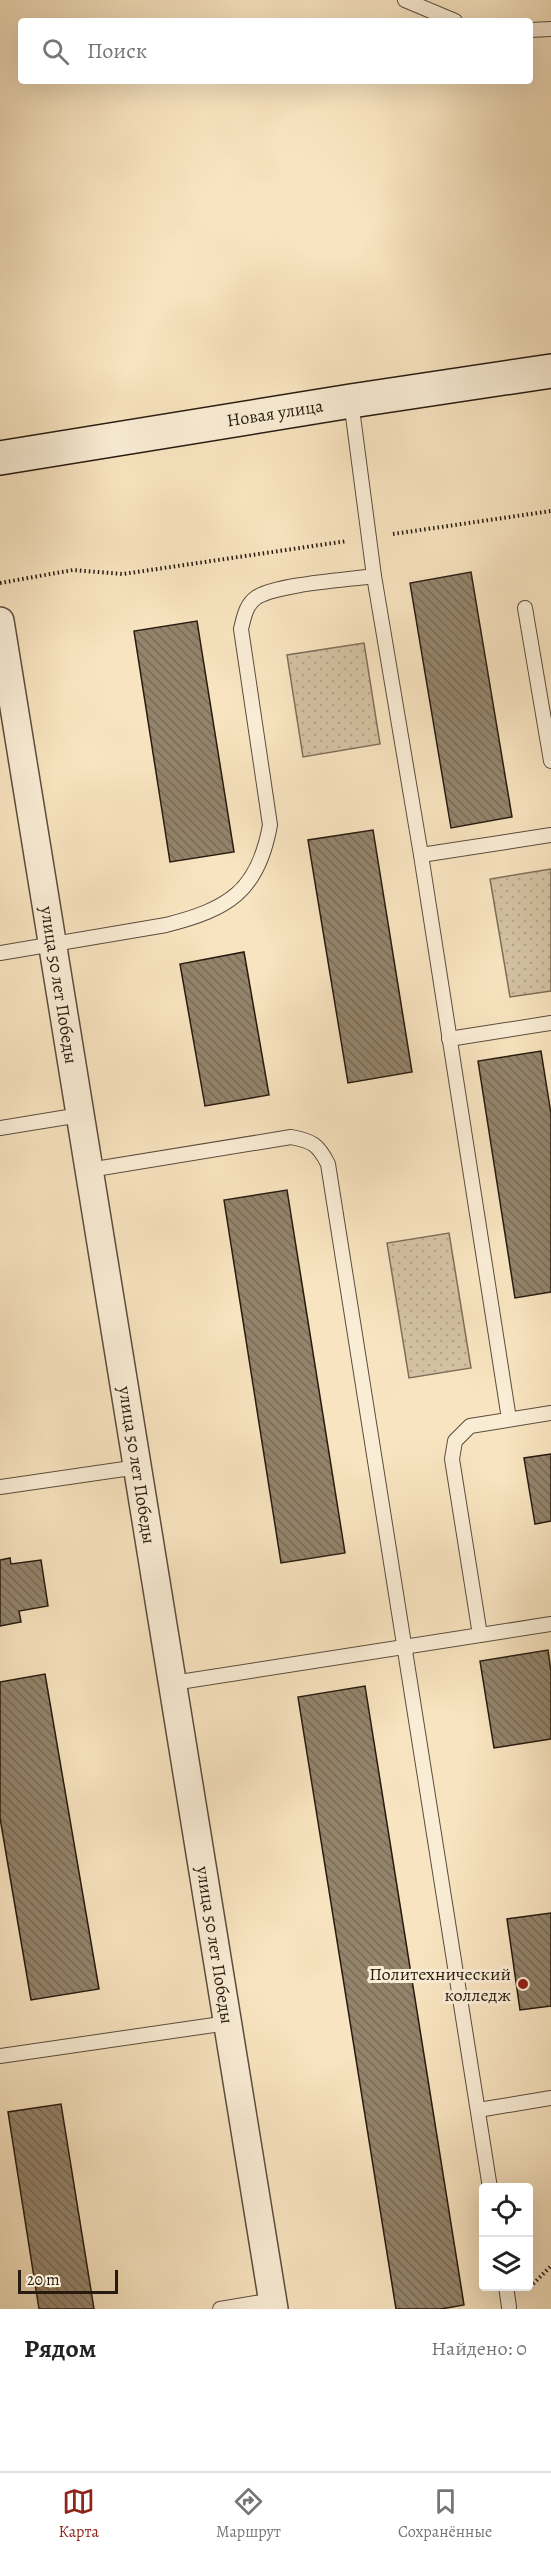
<!DOCTYPE html>
<html lang="ru">
<head>
<meta charset="utf-8">
<style>
	:root { --surface:#fff; --page:#f2f2f2; --text:#222; --muted:#767676; --line:#e0e0e0; --accent:#8f2418 }
	body { margin:0; font-family:Alegreya,serif; background:var(--page); color:var(--text) }
	.controls { position:absolute; right:18px; bottom:18px; display:grid; overflow:hidden; border-radius:6px; box-shadow:0 6px 24px #0002 }
	.controls button { width:54px; height:54px; display:grid; place-items:center; padding:0; border:0; border-bottom:2px solid var(--line); background:var(--surface); color:var(--text); font:30px sans-serif }
	.scale { position:absolute; left:18px; bottom:15px; width:100px; box-sizing:border-box; padding-left:6px; border:3px solid #271b10; border-top:0; font-size:16px; line-height:21px; white-space:nowrap; color:#271b10; -webkit-text-stroke:4px #faedd6; paint-order:stroke }
	.list { margin:0; padding:0; list-style:none }
	h2 { display:flex; justify-content:space-between; align-items:center; height:78px; margin:0; padding:0 24px; font-size:26px }
	h2 small { font-size:20px; font-weight:400; color:var(--muted) }
	.icon { flex:none; width:33px; height:33px; fill:none; stroke:currentColor; stroke-width:2; stroke-linecap:round; stroke-linejoin:round }
	.map { position:relative; flex:none; width:551px; height:2309px; overflow:hidden }
	.search { position:absolute; background:var(--surface); box-shadow:0 6px 24px #0002; left:18px; right:18px; top:18px; height:66px; display:flex; align-items:center; gap:15px; box-sizing:border-box; padding:0 21px; border-radius:6px; color:var(--muted); font-size:22px }
	.sheet { height:162px; background:var(--surface) }
	nav { display:flex; justify-content:space-around; align-items:center; box-sizing:border-box; height:84px; border-top:2px solid var(--line); background:var(--surface); font-size:16px; color:var(--muted) }
	nav a { display:grid; justify-items:center; gap:3px }
	nav .on { color:var(--accent) }
	.map>svg:first-child { display:block }
	.park { fill:url(#park-dots); stroke:#7e6e59; stroke-width:1.5 }
	.building { fill:url(#building-back-hatch); stroke:#271b10; stroke-width:1.5 }
	.lines { fill:none; stroke-linecap:round; stroke-linejoin:round }
	.lane-casing { stroke:#5b4d3c; stroke-width:16 }
	.street-casing { stroke:#5b4d3c; stroke-width:30 }
	.secondary-casing { stroke:#271b10; stroke-width:36 }
	.path { stroke:#271b10; stroke-width:4; stroke-dasharray:1.5 3; stroke-linecap:butt }
	.lane { stroke:#faedd6; stroke-width:14 }
	.street { stroke:#faedd6; stroke-width:27 }
	.secondary { stroke:#faedd6; stroke-width:33 }
	.poi-dot { fill:#8f2418; stroke:#faedd6; stroke-width:2 }
	.labels { text-anchor:middle; stroke-width:6; stroke-linejoin:round; paint-order:stroke }
	.street-label { font-size:18px; fill:#271b10; stroke:#faedd6 }
	.poi-label { font-size:18px; fill:#271b10; stroke:#faedd6; text-anchor:end }
</style>
</head>
<body>
<div class="map">
<svg width="551" height="2309" viewBox="0 0 551 2309">
	<defs>
		<pattern id="park-dots" width="8" height="8" patternUnits="userSpaceOnUse" patternTransform="scale(1.5)"><rect width="8" height="8" fill="#d4c2a2"/><path d="M2 2h.1M6 6h.1" fill="none" stroke="#b6a68a" stroke-width="1.8" stroke-linecap="round"/></pattern>
		<pattern id="building-back-hatch" width="6" height="6" patternUnits="userSpaceOnUse" patternTransform="scale(1.5)"><rect width="6" height="6" fill="#94846c"/><path d="M-1 5l2 2M0 0l6 6M5-1l2 2" fill="none" stroke="#796b57"/></pattern>
	</defs>
	<rect width="100%" height="100%" fill="#f8e4c0"/>
	<filter id="stains"><feTurbulence type="fractalNoise" baseFrequency=".00333" numOctaves="4"/><feColorMatrix values="0 0 0 0 .2 0 0 0 0 .09 0 0 0 0 .02 0 0 0 .5 -.17"/></filter>
	<radialGradient id="worn" r=".72"><stop offset=".6" stop-color="#630" stop-opacity="0"/><stop offset="1" stop-color="#630" stop-opacity=".3"/></radialGradient>
	<g class="park">
		<polygon points="364,643 380,744 303,757 287,655"/>
		<polygon points="551,869 551,991 510,997 490,879"/>
		<polygon points="449,1233 471,1368 409,1378 387,1243"/>
	</g>
	<g class="building">
		<polygon points="471,572 512,817 451,828 410,583"/>
		<polygon points="197,621 234,852 170,862 134,631"/>
		<polygon points="373,830 412,1072 348,1083 308,840"/>
		<polygon points="244,952 269,1095 205,1106 180,964"/>
		<polygon points="541,1051 551,1114 551,1292 515,1298 478,1061"/>
		<polygon points="287,1190 345,1553 281,1563 224,1200"/>
		<polygon points="551,1454 551,1521 535,1524 524,1458"/>
		<polygon points="10,1558 11,1564 41,1560 48,1606 19,1611 21,1622 0,1626 0,1560"/>
		<polygon points="548,1650 551,1672 551,1739 494,1748 480,1661"/>
		<polygon points="45,1674 99,1989 31,2000 0,1818 0,1682"/>
		<polygon points="365,1686 464,2305 441,2309 396,2309 298,1697"/>
		<polygon points="551,1913 551,2006 520,2010 507,1919"/>
		<polygon points="61,2104 94,2309 39,2309 8,2112"/>
	</g>
	<g class="lines">
		<g class="lane-casing">
			<g id="lane">
				<polyline points="405,0 455,21"/>
				<polyline points="530,30 551,29"/>
				<polyline points="351,401 374,576 421,855 509,1419"/>
				<polyline points="525,608 551,761"/>
				<polyline points="421,855 551,835"/>
				<path d="M0,953L166,925C228,909 258,892 270,825L241,629C244,617 246,604 257,597C279,584 346,580 374,576"/>
				<polyline points="449,1039 551,1023"/>
				<polyline points="0,1128 80,1115"/>
				<path d="M89,1170L291,1137C312,1141 318,1144 328,1164L490,2188"/>
				<polyline points="0,1487 138,1467"/>
				<polyline points="480,1635 452,1459 455,1441 470,1426 551,1413"/>
				<polyline points="173,1683 551,1624"/>
				<polyline points="0,2056 228,2023"/>
				<polyline points="478,2110 551,2098"/>
				<polyline points="506,2286 509,2307"/>
				<polyline points="220,2309 273,2300"/>
			</g>
		</g>
		<g class="street-casing">
			<polyline id="street" points="0,621 274,2309"/>
		</g>
		<g class="secondary-casing">
			<polyline id="secondary" points="0,458 351,401 551,371"/>
		</g>
		<g class="path">
			<polyline points="393,534 551,511"/>
			<polyline points="0,583 73,570 123,574 347,541"/>
			<polyline points="530,2287 551,2266"/>
		</g>
		<use href="#lane" class="lane"/>
		<use href="#street" class="street"/>
		<use href="#secondary" class="secondary"/>
	</g>
	<circle class="poi-dot" cx="523" cy="1984" r="6"/>
	<g class="labels">
		<g class="street-label">
			<text transform="translate(275 413) rotate(-9)" y="6">Новая улица</text>
			<text transform="translate(59 985) rotate(81)" y="6">улица 50 лет Победы</text>
			<text transform="translate(137 1465) rotate(81)" y="6">улица 50 лет Победы</text>
			<text transform="translate(215 1945) rotate(81)" y="6">улица 50 лет Победы</text>
		</g>
		<g class="poi-label">
			<text x="511" y="1980">Политехнический<tspan x="511" dy="21">колледж</tspan></text>
		</g>
	</g>
	<rect width="100%" height="100%" filter="url(#stains)"/>
	<rect width="100%" height="100%" fill="url(#worn)"/>
</svg>
<div class="controls">
<button><svg class="icon" aria-label="locate" viewBox="0 0 24 24"><circle cx="12" cy="12" r="6"/><path d="M12 2v4M12 18v4M2 12h4M18 12h4"/></svg></button>
<button><svg class="icon" aria-label="layers" viewBox="0 0 24 24"><path d="M12 4l9 5-9 5-9-5zM3 14l9 5 9-5"/></svg></button>
</div>
<div class="scale">20 m</div>
<div class="search"><svg class="icon" aria-label="search" viewBox="0 0 24 24"><circle cx="10" cy="10" r="6"/><path d="M15 15l6 6"/></svg>Поиск</div>
</div>
<section class="sheet">
<h2>Рядом<small>Найдено: 0</small></h2>
<ul class="list">
</ul>
</section>
<nav>
<a class="on"><svg class="icon" aria-label="map" viewBox="0 0 24 24"><path d="M3 6l6-2 6 2 6-2v14l-6 2-6-2-6 2zM9 4v14M15 6v14"/></svg>Карта</a>
<a><svg class="icon" aria-label="directions" viewBox="0 0 24 24"><path d="M12 3l9 9-9 9-9-9zM9 14v-3h6M13 9l2 2-2 2"/></svg>Маршрут</a>
<a><svg class="icon" aria-label="saved" viewBox="0 0 24 24"><path d="M7 4h10v16l-5-4-5 4z"/></svg>Сохранённые</a>
</nav>
</body>
</html>
